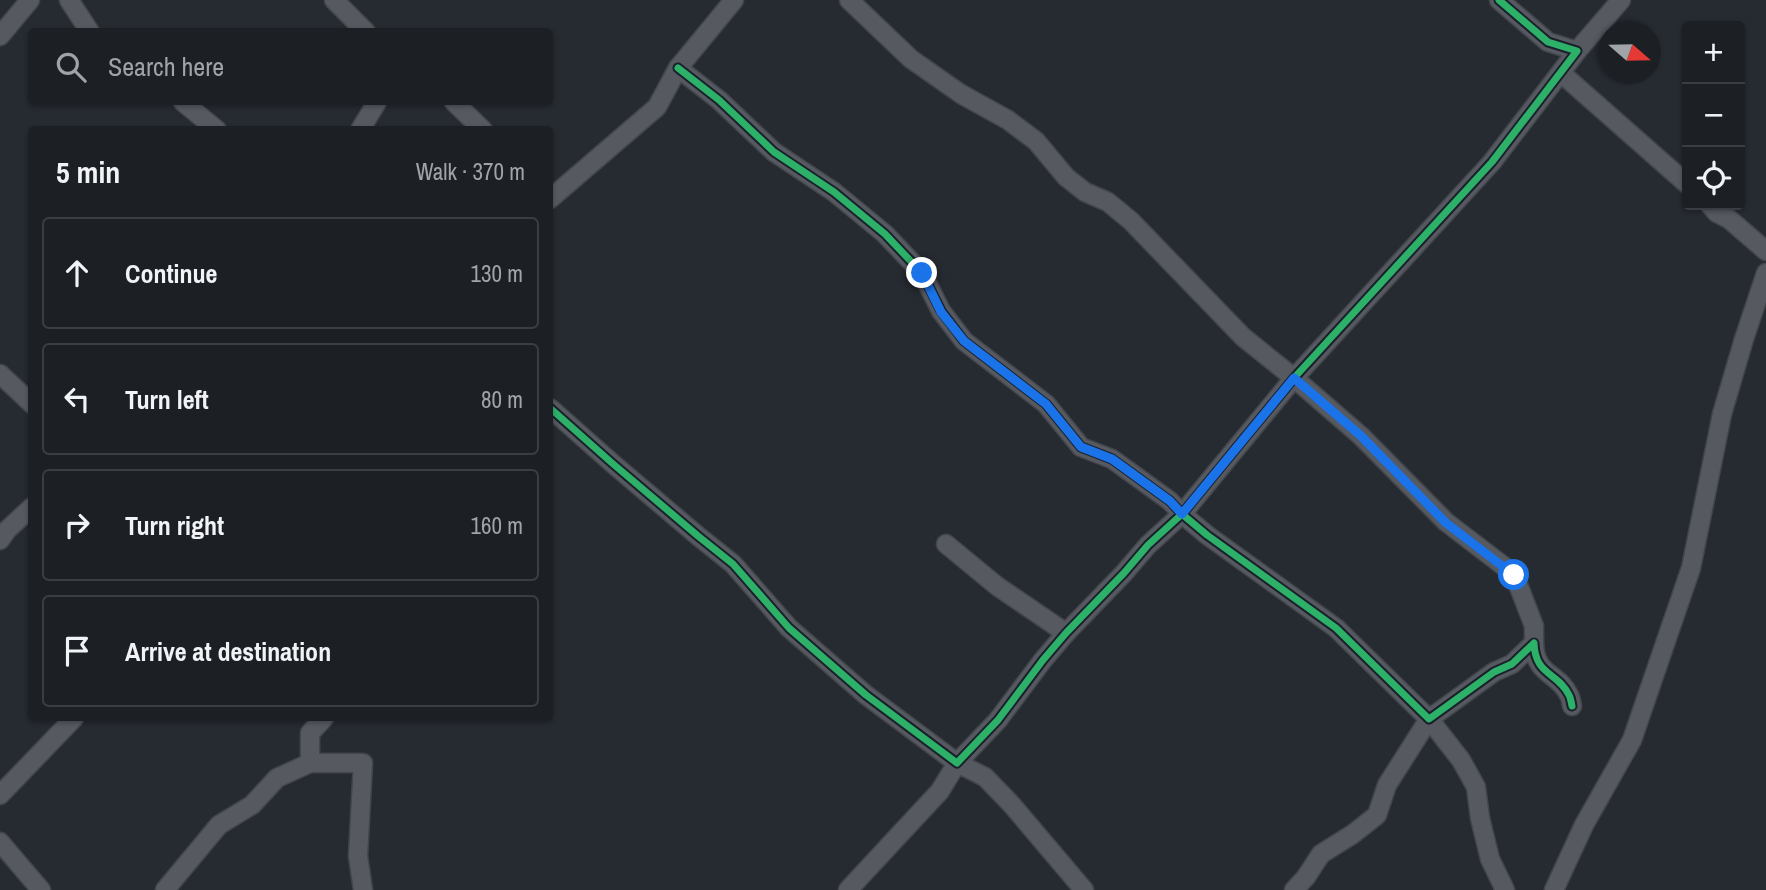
<!DOCTYPE html>
<html lang="en">
<head>
<meta charset="utf-8">
<style>
	:root { --surface:#1c2025; --page:#25282d; --text:#f1f3f6; --muted:#a0a3a7; --line:#3a3e42 }
	body { margin:0; font-family:"Archivo Narrow",sans-serif; background:var(--page); color:var(--text) }
	.controls { position:absolute; right:21px; top:21px; display:grid; overflow:hidden; border-radius:7px; box-shadow:0 2px 5px #0004 }
	.controls button { width:63px; height:63px; display:grid; place-items:center; padding:0; border:0; border-bottom:2px solid var(--line); background:var(--surface); color:var(--text); font:35px sans-serif }
	.compass { position:absolute; left:1598px; top:21px; width:63px; height:63px; border-radius:50%; background:var(--surface); box-shadow:0 2px 5px #0004; rotate:110deg }
	.stop { position:absolute; width:21px; height:21px; margin:-16px; border:5px solid #1a73e8; border-radius:50%; background:#fff }
	.stop.end { background:#1a73e8; border-color:#fff; box-shadow:0 2px 7px #0008 }
	.list { margin:0; padding:0; list-style:none }
	h2 { display:flex; justify-content:space-between; align-items:center; height:91px; margin:0; padding:0 28px; font-size:30px }
	h2 small { font-size:23px; font-weight:400; color:var(--muted) }
	.list li { display:grid; grid-template-columns:46px 1fr auto; gap:21px; align-items:center; box-sizing:border-box; height:112px; margin:0 14px 14px; padding:0 14px; border:2px solid var(--line); border-radius:7px }
	.list b { display:block; font-size:26px; white-space:nowrap }
	.list em { font-size:23px; font-style:normal; color:var(--muted) }
	.icon { flex:none; width:38px; height:38px; fill:none; stroke:currentColor; stroke-width:2; stroke-linecap:round; stroke-linejoin:round }
	.map { position:relative; flex:none; width:1766px; height:890px; overflow:hidden }
	.search { position:absolute; background:var(--surface); box-shadow:0 2px 5px #0004; left:28px; top:28px; width:525px; height:77px; display:flex; align-items:center; gap:18px; box-sizing:border-box; padding:0 24px; border-radius:7px; color:var(--muted); font-size:26px }
	.panel { position:absolute; background:var(--surface); box-shadow:0 2px 5px #0004; left:28px; top:126px; width:525px; height:595px; border-radius:7px }
	.map>svg:first-child { display:block }
	.lines { fill:none; stroke-linecap:round; stroke-linejoin:round }
	.minor-casing { stroke:#42454a; stroke-width:21 }
	.minor { stroke:#565960; stroke-width:18 }
	.cycleway-casing { stroke:#1a202c; stroke-width:11 }
	.cycleway { stroke:#2db169; stroke-width:7 }
	.route { stroke:#1a73e8; stroke-width:9 }
</style>
</head>
<body>
<div class="map">
<svg width="1766" height="890" viewBox="0 0 1766 890">
	<rect width="100%" height="100%" fill="#262a31"/>
	<g class="lines">
		<g class="minor-casing">
			<g id="minor">
				<polyline points="69,0 90,32"/>
				<polyline points="334,0 366,32"/>
				<polyline points="849,0 911,59 961,94 1008,120 1036,141 1066,177 1085,192 1108,202 1131,221 1243,337 1294,378 1361,436 1446,522 1514,574 1534,626 1534,643"/>
				<polyline points="0,36 30,0"/>
				<polyline points="1577,51 1621,0"/>
				<path d="M678,68L719,100L774,152L834,192L885,234L922,273L941,311L964,341L1046,404L1081,447L1112,459L1170,501L1182,514L1207,535L1336,628L1429,719L1494,672L1512,664L1534,643C1535,676 1558,672 1569,695C1571,698 1571,702 1572,706"/>
				<polyline points="1561,73 1687,184"/>
				<polyline points="183,102 217,130"/>
				<polyline points="454,102 483,130"/>
				<polyline points="360,130 377,102"/>
				<polyline points="550,199 657,107 678,68 734,0"/>
				<polyline points="1710,205 1717,213 1729,219 1766,251"/>
				<polyline points="0,374 32,404"/>
				<polyline points="550,408 612,463 698,536 733,564 789,628 866,695 957,763 998,720 1043,660 1066,633 1124,573 1148,545 1182,514 1294,378 1492,162 1577,51 1548,42 1499,0"/>
				<polyline points="0,540 7,530 32,507"/>
				<polyline points="946,544 997,586 1066,633"/>
				<polyline points="324,718 310,733 310,763 363,763 358,856 363,890"/>
				<polyline points="0,795 74,718"/>
				<polyline points="0,842 41,890"/>
				<polyline points="165,890 219,825 252,805 277,778 310,763"/>
				<polyline points="848,890 940,791 957,763 985,777 1012,805 1084,890"/>
				<polyline points="1294,890 1306,877 1321,854 1353,834 1377,815 1387,785 1429,719 1461,760 1476,787 1480,818 1490,859 1505,890"/>
				<polyline points="1554,890 1584,825 1632,740 1691,568 1722,414 1744,339 1766,273"/>
			</g>
		</g>
		<use href="#minor" class="minor"/>
		<g class="cycleway-casing">
			<g id="cycleway">
				<path d="M678,68L719,100L774,152L834,192L885,234L922,273L941,311L964,341L1046,404L1081,447L1112,459L1170,501L1182,514L1207,535L1336,628L1429,719L1494,672L1512,664L1534,643C1535,676 1558,672 1569,695C1571,698 1571,702 1572,706"/>
				<polyline points="550,408 612,463 698,536 733,564 789,628 866,695 957,763 998,720 1043,660 1066,633 1124,573 1148,545 1182,514 1294,378 1492,162 1577,51 1548,42 1499,0"/>
			</g>
		</g>
		<use href="#cycleway" class="cycleway"/>
	</g>
	<g class="lines">
		<polyline class="route" points="922,273 941,312 964,341 1046,404 1081,447 1112,459 1170,501 1182,514 1294,378 1361,436 1446,523 1514,575"/>
	</g>
</svg>
<div class="controls">
<button>+</button>
<button>−</button>
<button><svg class="icon" aria-label="locate" viewBox="0 0 24 24"><circle cx="12" cy="12" r="6"/><path d="M12 2v4M12 18v4M2 12h4M18 12h4"/></svg></button>
</div>
<svg class="compass" viewBox="-18 -18 36 36"><path d="M0-13l5 13h-10z" fill="#e53935"/><path d="M0 13l5-13h-10z" fill="#a0a3a7"/></svg>
<div class="stop" style="left:1514px;top:575px"></div>
<div class="stop end" style="left:922px;top:273px"></div>
<div class="search"><svg class="icon" aria-label="search" viewBox="0 0 24 24"><circle cx="10" cy="10" r="6"/><path d="M15 15l6 6"/></svg>Search here</div>
<section class="panel">
<h2>5 min<small>Walk · 370 m</small></h2>
<ul class="list">
<li><svg class="icon" aria-label="ahead" viewBox="0 0 24 24"><path d="M12 20V5M6 11l6-6 6 6"/></svg><div><b>Continue</b></div><em>130 m</em></li>
<li><svg class="icon" aria-label="left" viewBox="0 0 24 24"><path d="M17 20v-9H6M10 6l-5 5 5 5"/></svg><div><b>Turn left</b></div><em>80 m</em></li>
<li><svg class="icon" aria-label="right" viewBox="0 0 24 24"><path d="M7 20v-9h11M14 6l5 5-5 5"/></svg><div><b>Turn right</b></div><em>160 m</em></li>
<li><svg class="icon" aria-label="arrive" viewBox="0 0 24 24"><path d="M6 21V4h12l-3 4 3 4H6"/></svg><div><b>Arrive at destination</b></div></li>
</ul>
</section>
</div>
</body>
</html>
